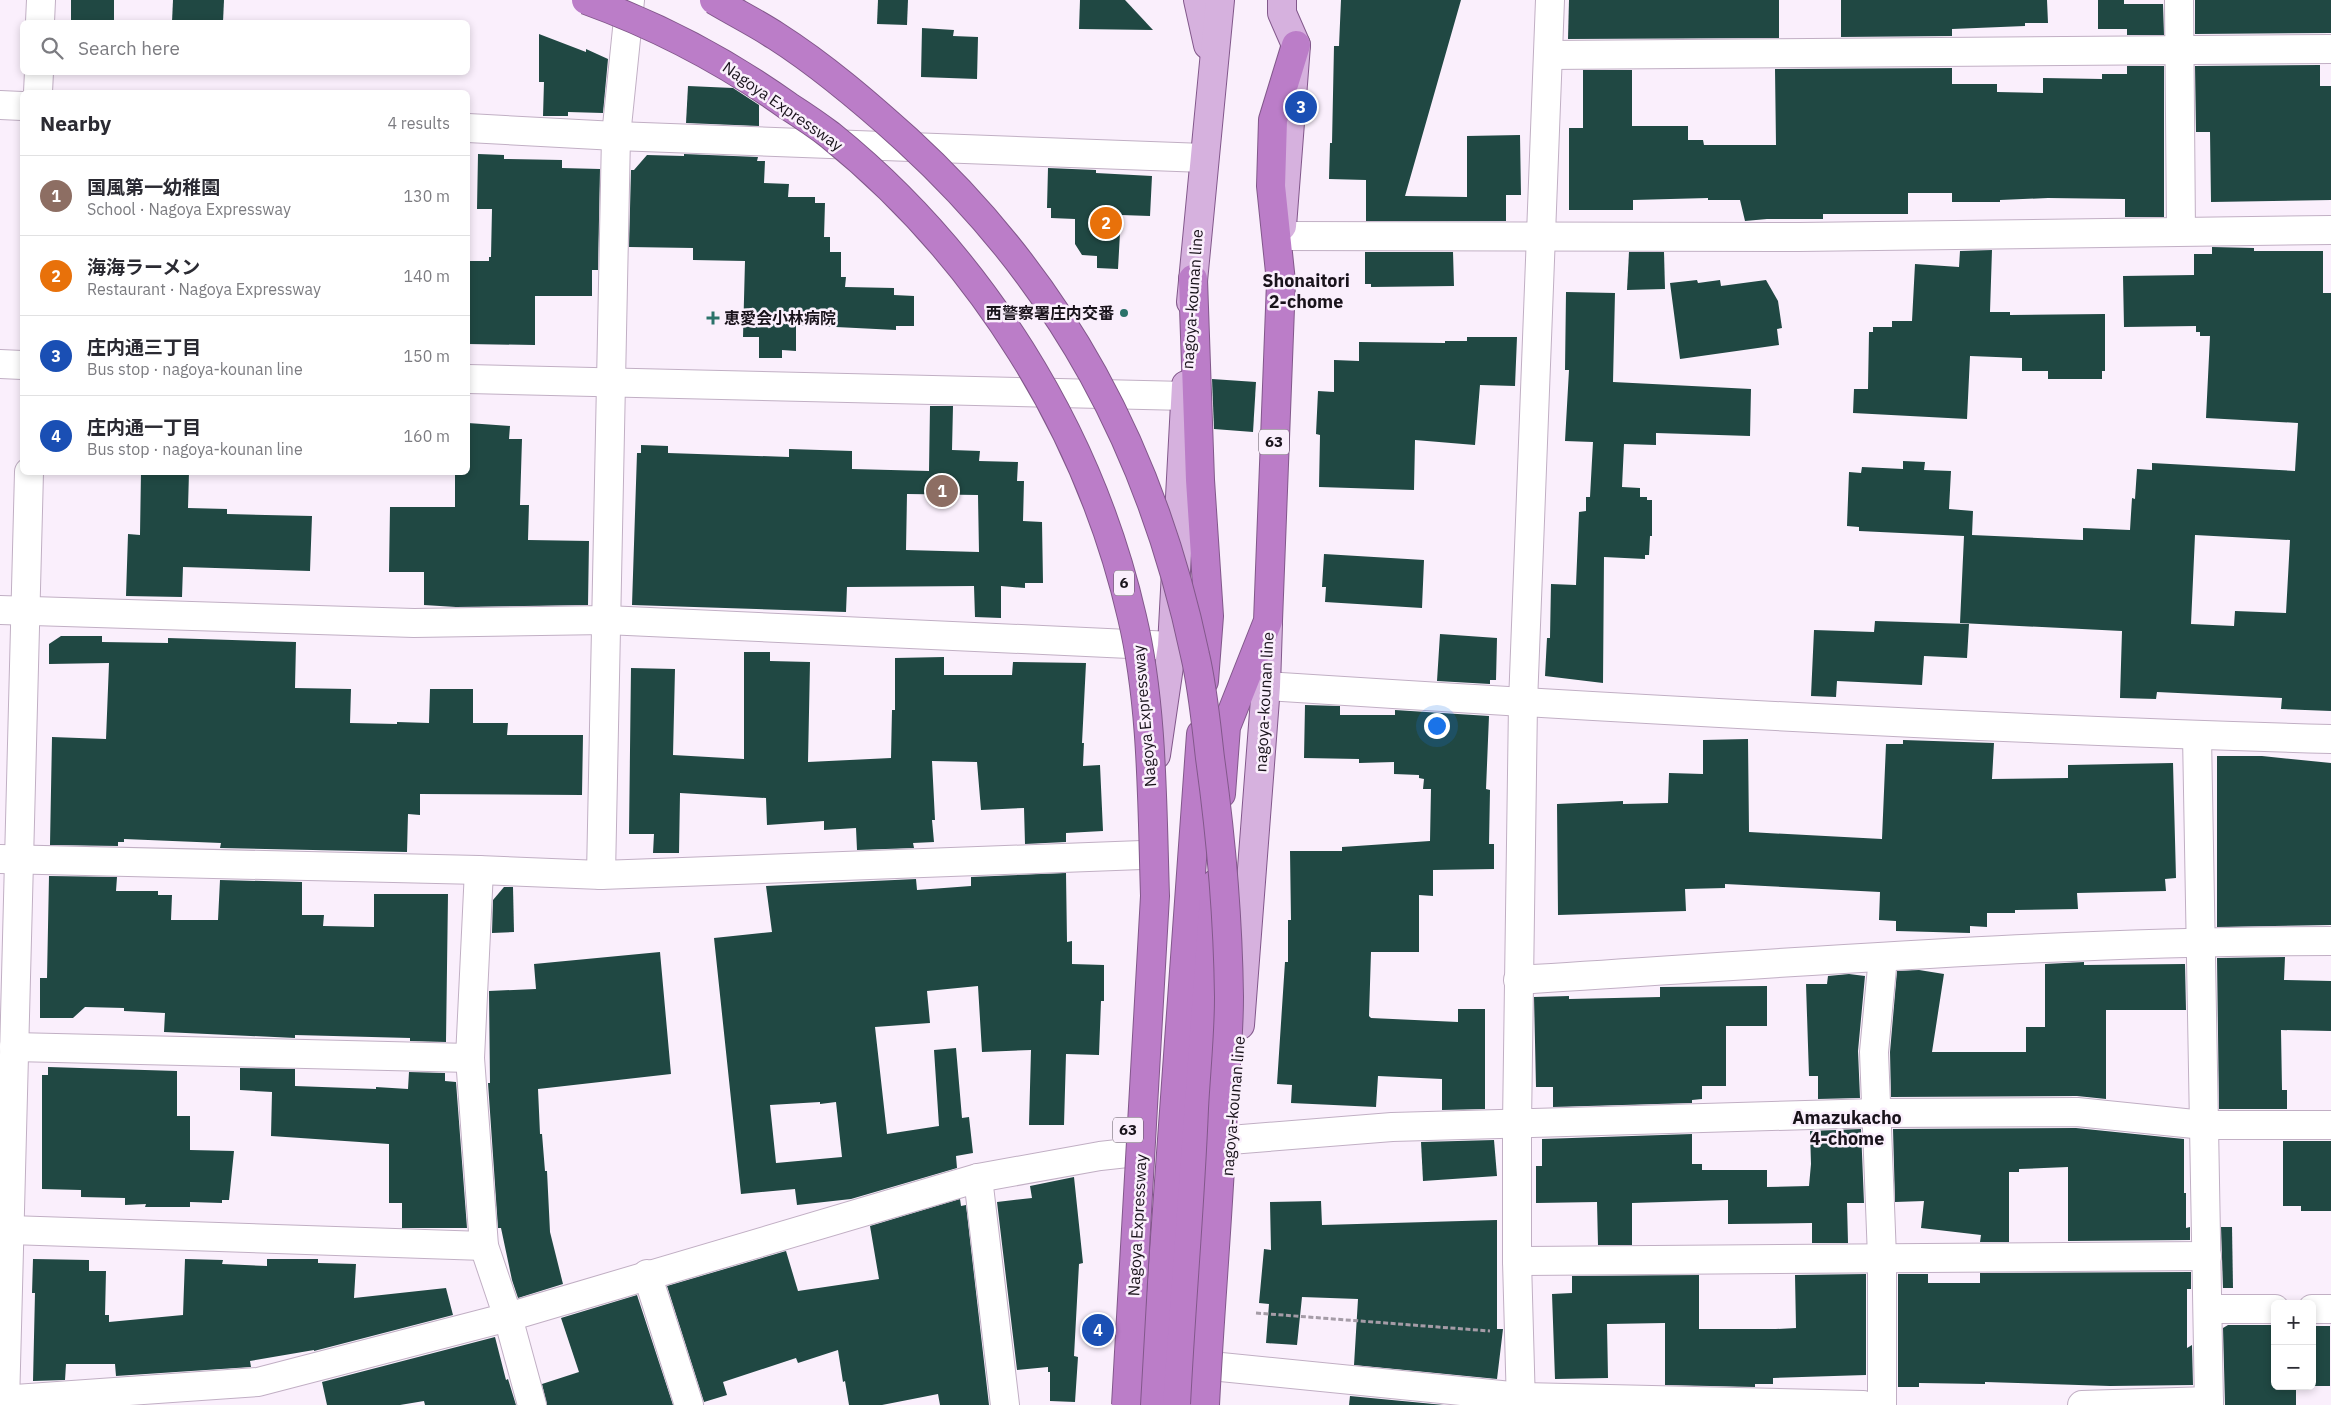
<!DOCTYPE html>
<html lang="en">
<head>
<meta charset="utf-8">
<style>
	:root { --surface:#fff; --page:#f7f7f7; --text:#2b2b33; --muted:#7c7c81; --line:#e1e1e2; --accent:#0f766e }
	body { margin:0; font-family:"IBM Plex Sans","Noto Sans JP",sans-serif; background:var(--page); color:var(--text) }
	.controls { position:absolute; right:15px; bottom:15px; display:grid; overflow:hidden; border-radius:8px; box-shadow:0 2px 8px #0003 }
	.controls button { width:45px; height:45px; display:grid; place-items:center; padding:0; border:0; border-bottom:1px solid var(--line); background:var(--surface); color:var(--text); font:25px sans-serif }
	.you { position:absolute; left:1436px; top:725px; width:18px; height:18px; margin:-12px; border:4px solid #fff; border-radius:50%; background:#1a73e8; box-shadow:0 0 0 8px #1a73e833 }
	.badge { display:grid; place-items:center; width:32px; height:32px; border-radius:50%; background:var(--accent); color:#fff; font-size:16px; font-weight:700 }
	.pin { position:absolute; translate:-50% -50%; border:2px solid #fff; box-shadow:0 1px 5px #0006 }
	.list { margin:0; padding:0; list-style:none }
	h2 { display:flex; justify-content:space-between; align-items:center; height:65px; margin:0; padding:0 20px; font-size:21px }
	h2 small { font-size:16px; font-weight:400; color:var(--muted) }
	.list li { display:grid; grid-template-columns:32px 1fr auto; gap:15px; align-items:center; box-sizing:border-box; height:80px; padding:0 20px; border-top:1px solid var(--line) }
	.list b { display:block; font-size:19px; white-space:nowrap }
	.list p { margin:0; font-size:16px; white-space:nowrap; color:var(--muted) }
	.list em { font-size:16px; font-style:normal; color:var(--muted) }
	.icon { flex:none; width:28px; height:28px; fill:none; stroke:currentColor; stroke-width:2; stroke-linecap:round; stroke-linejoin:round }
	.map { position:relative; flex:none; width:2331px; height:1405px; overflow:hidden }
	.search { position:absolute; background:var(--surface); box-shadow:0 2px 8px #0003; left:20px; top:20px; width:450px; height:55px; display:flex; align-items:center; gap:12px; box-sizing:border-box; padding:0 18px; border-radius:8px; color:var(--muted); font-size:19px }
	.panel { position:absolute; background:var(--surface); box-shadow:0 2px 8px #0003; left:20px; top:90px; width:450px; height:385px; border-radius:8px }
	.map>svg:first-child { display:block }
	.building { fill:#204843; fill-rule:evenodd }
	.lines { fill:none; stroke-linecap:round; stroke-linejoin:round }
	.minor-casing { stroke:#c1afc4; stroke-width:30 }
	.major-casing { stroke:#82588b; stroke-width:30 }
	.highway-casing { stroke:#82588b; stroke-width:30 }
	.path { stroke:#a59ca7; stroke-width:3; stroke-dasharray:5 2.5; stroke-linecap:butt }
	.minor { stroke:#fff; stroke-width:28 }
	.major { stroke:#d6b1de; stroke-width:28 }
	.highway { stroke:#bb7dc8; stroke-width:28 }
	.highway-bridge-casing { stroke:#82588b; stroke-width:30; stroke-linecap:butt }
	.highway-bridge { stroke:#bb7dc8; stroke-width:28 }
	.poi-dot { fill:#2b726a; stroke:#faeffc; stroke-width:2 }
	.labels { text-anchor:middle; stroke-width:5; stroke-linejoin:round; paint-order:stroke }
	.shield { fill:#faeffc; stroke:#5c555e; stroke-width:1 }
	.shield-label { font-size:15px; font-weight:bold; fill:#19131b }
	.street-label { font-size:16px; fill:#19131b; stroke:#faeffc }
	.poi-label { font-size:16px; font-weight:bold; fill:#19131b; stroke:#faeffc; text-anchor:end }
	.neighbourhood-label { font-size:18px; font-weight:bold; fill:#19131b; stroke:#faeffc }
</style>
</head>
<body>
<div class="map">
<svg width="2331" height="1405" viewBox="0 0 2331 1405">
	<rect width="100%" height="100%" fill="#faeffc"/>
	<g class="building">
		<rect x="71" y="0" width="43" height="22"/>
		<polygon points="173,0 224,0 223,22 172,22"/>
		<polygon points="878,0 908,0 907,25 877,24"/>
		<polygon points="1080,0 1125,0 1153,30 1079,29"/>
		<polygon points="1341,0 1461,0 1405,196 1467,197 1467,136 1520,135 1521,195 1506,195 1506,221 1366,221 1366,180 1329,179 1330,143 1332,143 1334,46 1339,46"/>
		<polygon points="1569,0 1779,0 1779,38 1568,39"/>
		<polygon points="1841,0 2047,0 2048,23 2025,23 2025,26 1952,29 1952,36 1841,37"/>
		<polygon points="2098,0 2124,0 2124,4 2163,4 2164,35 2127,35 2127,29 2098,29"/>
		<polygon points="2195,0 2331,0 2331,33 2195,34"/>
		<polygon points="922,28 954,30 953,36 978,37 977,79 921,77"/>
		<polygon points="539,34 586,52 586,49 608,59 603,113 568,112 568,116 543,116 544,82 539,82"/>
		<polygon points="2320,65 2320,86 2331,86 2331,200 2211,202 2210,132 2196,132 2195,66"/>
		<polygon points="2127,66 2164,66 2164,217 2125,217 2125,199 2048,198 2000,200 2000,202 1952,202 1952,193 1908,193 1908,214 1823,214 1823,219 1767,219 1745,221 1740,200 1708,200 1708,198 1633,200 1633,210 1569,210 1569,128 1583,128 1583,70 1632,70 1632,126 1688,126 1688,140 1703,140 1704,145 1776,145 1775,69 1952,68 1952,84 1997,84 1997,92 2043,93 2043,78 2102,79 2102,74 2127,74"/>
		<polygon points="688,86 733,88 759,105 759,126 686,123"/>
		<polygon points="478,154 504,155 504,159 562,160 562,168 600,169 598,270 592,270 592,296 535,296 535,345 468,344 468,261 489,261 489,257 491,257 492,209 477,209"/>
		<polygon points="684,154 758,157 757,161 765,161 764,183 789,184 788,197 815,197 815,203 825,203 824,237 830,237 830,252 841,252 841,277 846,277 845,287 894,288 894,295 914,296 914,326 896,326 896,330 796,325 796,351 782,350 782,358 759,358 759,337 743,337 745,261 693,260 693,248 629,247 631,170 634,170 647,155 684,156"/>
		<polygon points="1048,168 1096,170 1096,173 1152,176 1150,216 1121,215 1118,269 1097,268 1097,256 1082,255 1075,244 1075,219 1051,218 1051,208 1047,208"/>
		<path d="M2212,247L2254,248V251H2323V293H2331V711L2281,709L2282,698L2157,692L2156,699L2120,698L2122,631L1960,623L1964,536L1859,531V527L1847,526L1849,472L1861,473L1862,467L1903,469V461L1925,462L1924,470L1951,471L1949,509L1973,511L1972,535L2083,540V528L2130,530L2132,498L2135,499L2137,469L2152,470V463L2295,471L2298,423L2206,418L2210,336H2200V332H2196V326L2124,327L2123,276L2194,275V254H2212ZM2195,535L2290,540L2286,613L2235,611L2234,626L2191,624Z"/>
		<polygon points="1992,250 1990,312 2010,312 2010,315 2105,314 2105,371 2102,371 2102,379 2048,379 2048,371 2022,371 2022,358 1970,356 1967,419 1853,413 1854,389 1868,389 1869,332 1873,332 1873,327 1892,327 1892,321 1912,321 1915,264 1959,267 1960,251"/>
		<polygon points="1365,252 1453,252 1454,286 1371,287 1371,284 1365,284"/>
		<polygon points="1629,252 1664,252 1665,289 1627,290"/>
		<polygon points="1697,280 1698,283 1720,280 1721,286 1766,280 1778,301 1782,328 1777,329 1779,345 1680,359 1670,283"/>
		<polygon points="1566,292 1615,293 1613,382 1751,389 1750,436 1656,433 1656,445 1624,444 1622,487 1640,488 1640,497 1647,497 1647,500 1652,500 1652,536 1650,536 1649,555 1645,555 1645,559 1604,557 1603,683 1545,676 1547,638 1550,638 1551,584 1576,585 1579,512 1586,511 1586,497 1590,497 1593,442 1565,441 1569,370 1565,370"/>
		<polygon points="1467,337 1517,337 1515,386 1480,385 1475,445 1415,440 1414,490 1319,487 1320,435 1316,434 1318,391 1334,392 1334,360 1359,361 1359,342 1445,343 1445,341 1467,341"/>
		<polygon points="1212,379 1256,382 1253,432 1214,429"/>
		<path d="M930,406H953L952,450L980,451L979,461L1018,462L1017,481H1024L1023,521L1042,522L1043,583H1025V588L1001,586V618L975,617L974,586L847,587L846,612L632,605L637,453H641V445L668,446V453L789,457V449L852,451V469L929,471ZM907,494L978,495L979,552L906,550Z"/>
		<polygon points="468,423 510,426 509,439 522,439 520,505 529,505 528,540 589,541 588,605 456,607 424,605 424,572 389,572 390,507 455,507 455,472 468,472"/>
		<polygon points="141,472 189,472 188,508 227,509 227,514 312,516 310,571 183,567 182,597 126,596 128,534 140,535"/>
		<polygon points="1324,554 1424,560 1422,608 1325,602 1326,587 1322,587"/>
		<polygon points="1875,621 1969,624 1967,658 1924,656 1922,685 1837,681 1836,697 1811,696 1814,630 1874,632"/>
		<polygon points="1440,634 1497,638 1496,680 1490,680 1490,684 1437,681"/>
		<polygon points="61,636 102,636 102,642 168,643 168,638 296,642 295,688 351,689 350,723 397,724 397,722 429,723 430,689 473,689 473,723 508,723 507,735 583,735 582,795 420,794 420,815 408,814 407,852 220,848 221,843 124,839 124,842 118,842 118,846 50,845 52,737 106,739 109,663 49,664 49,644"/>
		<polygon points="744,652 770,652 770,661 810,662 808,762 891,758 892,710 895,710 895,658 944,657 944,675 1012,675 1013,662 1086,663 1082,743 1084,743 1083,766 1100,765 1103,831 1066,833 1066,842 1025,844 1024,808 981,810 977,762 932,761 935,820 932,820 934,842 913,843 914,848 857,850 856,828 824,830 824,821 767,825 766,798 680,793 679,853 653,853 654,834 629,834 631,668 675,669 673,755 744,759"/>
		<polygon points="1305,705 1340,706 1340,715 1395,715 1395,710 1489,716 1486,789 1490,790 1489,844 1494,844 1494,869 1433,870 1433,896 1419,895 1419,952 1371,952 1369,1016 1371,1018 1458,1022 1458,1009 1485,1009 1485,1109 1442,1110 1442,1079 1378,1076 1376,1107 1291,1103 1292,1085 1277,1084 1285,962 1288,962 1288,920 1291,920 1290,851 1342,851 1342,847 1430,841 1431,789 1423,789 1424,779 1419,778 1419,775 1394,774 1394,762 1359,763 1359,759 1304,758"/>
		<polygon points="1748,739 1749,832 1882,839 1886,744 1903,744 1903,740 1994,743 1992,779 2068,778 2068,765 2173,763 2176,878 2165,879 2166,891 2077,893 2078,909 2015,910 2015,913 1987,913 1987,927 1970,926 1970,933 1896,931 1896,921 1879,920 1880,892 1725,884 1725,888 1685,889 1686,911 1558,915 1557,804 1623,801 1623,804 1668,803 1669,773 1703,774 1703,740"/>
		<polygon points="2217,756 2262,756 2331,763 2331,925 2217,927"/>
		<path d="M1066,873L1067,942L1072,941V964L1104,965V1001H1101L1099,1055L1066,1054L1064,1125H1029L1031,1050L982,1052L978,986L927,991L930,1023L875,1027L887,1134L939,1126L934,1050L956,1048L962,1118L969,1117L973,1153L956,1156L957,1168L851,1199L797,1205L795,1189L741,1194L714,938L772,932L766,886L916,879L917,890L971,886V877ZM820,1102V1104L836,1102L842,1157L776,1163L770,1105Z"/>
		<polygon points="49,876 117,877 116,891 158,891 158,895 172,895 171,920 218,920 220,880 302,882 302,915 324,915 323,926 374,927 374,894 448,894 446,1042 410,1041 410,1038 295,1035 295,1038 164,1032 165,1013 124,1011 124,1008 85,1007 73,1018 40,1018 40,978 47,978"/>
		<polygon points="504,887 513,887 514,932 492,933 493,900"/>
		<polygon points="660,952 671,1074 538,1089 540,1134 542,1134 545,1171 547,1171 550,1232 563,1284 518,1298 512,1280 501,1228 498,1228 488,1083 490,1083 489,991 536,989 534,964"/>
		<polygon points="2285,957 2284,980 2331,981 2331,1031 2281,1030 2282,1090 2287,1090 2287,1109 2219,1109 2217,958"/>
		<polygon points="2084,962 2084,965 2185,964 2186,1010 2106,1010 2106,1099 2077,1096 1891,1097 1890,1052 1897,971 1919,970 1944,974 1932,1052 2026,1052 2026,1027 2045,1027 2045,964"/>
		<polygon points="1849,974 1865,976 1858,1051 1860,1098 1818,1099 1818,1076 1809,1076 1806,984 1827,984 1828,976"/>
		<polygon points="1767,986 1767,1026 1726,1026 1726,1086 1702,1086 1702,1099 1692,1100 1692,1103 1553,1107 1553,1087 1536,1087 1534,997 1569,996 1569,999 1660,997 1660,987"/>
		<polygon points="48,1067 177,1071 177,1116 190,1116 190,1150 234,1151 229,1200 222,1200 222,1203 190,1202 190,1207 145,1207 146,1204 125,1205 125,1198 81,1197 81,1190 42,1189 42,1075 48,1075"/>
		<polygon points="240,1068 295,1069 295,1086 376,1089 376,1087 408,1089 409,1072 445,1073 445,1081 456,1082 467,1228 402,1228 402,1203 389,1203 389,1144 271,1136 272,1092 240,1090"/>
		<polygon points="2076,1128 2184,1139 2184,1193 2186,1193 2186,1228 2190,1227 2190,1240 2068,1241 2068,1167 2019,1169 2019,1172 2009,1172 2009,1242 1980,1242 1981,1235 1921,1228 1924,1201 1895,1202 1893,1129"/>
		<polygon points="1861,1129 1864,1203 1847,1203 1848,1243 1812,1243 1812,1223 1728,1224 1728,1200 1632,1203 1632,1245 1598,1245 1597,1202 1536,1203 1536,1166 1542,1166 1542,1139 1692,1134 1692,1164 1702,1164 1702,1170 1767,1170 1767,1187 1809,1186 1811,1164 1810,1131"/>
		<polygon points="1494,1140 1497,1176 1423,1181 1421,1142"/>
		<polygon points="2283,1141 2331,1141 2331,1211 2301,1211 2301,1206 2283,1206"/>
		<polygon points="1074,1177 1083,1263 1079,1264 1074,1356 1078,1357 1075,1402 1050,1401 1050,1372 1048,1372 1048,1367 1017,1370 997,1202 1032,1198 1030,1186"/>
		<polygon points="960,1199 961,1206 966,1205 989,1405 940,1405 938,1394 882,1405 849,1405 845,1381 843,1382 838,1350 798,1363 796,1358 723,1382 727,1395 704,1402 667,1286 786,1251 798,1291 879,1279 870,1226"/>
		<polygon points="1321,1201 1322,1225 1497,1220 1497,1329 1503,1329 1497,1379 1354,1365 1358,1299 1302,1297 1297,1345 1266,1343 1269,1304 1259,1303 1264,1249 1271,1250 1270,1202"/>
		<polygon points="2221,1227 2232,1227 2233,1288 2223,1288"/>
		<polygon points="33,1259 89,1260 89,1271 106,1271 105,1315 109,1315 109,1322 183,1315 185,1259 223,1260 222,1264 267,1266 267,1259 318,1259 318,1263 356,1264 354,1298 446,1288 453,1315 314,1351 314,1350 250,1361 251,1367 116,1376 115,1364 66,1364 65,1380 33,1381 35,1293 32,1293"/>
		<polygon points="2191,1272 2191,1289 2187,1289 2187,1348 2192,1345 2193,1385 2110,1386 1985,1382 1985,1384 1919,1383 1919,1387 1898,1387 1898,1274 1928,1274 1928,1283 1980,1283 1980,1273"/>
		<polygon points="1866,1274 1866,1375 1773,1378 1773,1384 1755,1384 1755,1387 1665,1385 1665,1323 1607,1324 1608,1378 1555,1379 1552,1294 1572,1293 1572,1276 1699,1275 1699,1329 1776,1329 1796,1328 1795,1275"/>
		<polygon points="637,1295 673,1405 547,1405 542,1384 579,1372 561,1318"/>
		<polygon points="2228,1325 2275,1325 2275,1386 2312,1386 2312,1326 2330,1326 2330,1386 2296,1386 2296,1405 2225,1405 2223,1328"/>
		<polygon points="495,1337 506,1380 508,1379 516,1405 425,1405 424,1401 400,1405 327,1405 322,1382"/>
		<polygon points="1350,1396 1444,1405 1349,1405"/>
	</g>
	<g class="lines">
		<g class="minor-casing">
			<g id="minor">
				<polyline points="2179,0 2181,231"/>
				<polyline points="40,22 41,0"/>
				<polyline points="1548,55 2331,49"/>
				<polyline points="38,92 39,72"/>
				<polyline points="0,105 22,106"/>
				<polyline points="468,128 616,136 1204,158"/>
				<polyline points="1281,236 1799,237 2331,230"/>
				<polyline points="0,364 22,365"/>
				<polyline points="468,379 1186,396"/>
				<polyline points="0,610 414,623 606,620 1172,646"/>
				<path d="M1266,686C1621,709 1976,729 2331,739"/>
				<polyline points="2197,735 2209,1405"/>
				<polyline points="0,859 479,870 601,875 1142,855"/>
				<polyline points="479,870 470,1058 484,1246 508,1317 532,1405"/>
				<polyline points="601,875 616,136 630,0"/>
				<path d="M1518,980C1788,963 2060,941 2331,941"/>
				<polyline points="14,1047 470,1058"/>
				<polyline points="1230,1140 1392,1127 1878,1113 2077,1112 2204,1125 2331,1125"/>
				<polyline points="978,1178 1005,1405"/>
				<polyline points="10,1230 484,1246"/>
				<polyline points="1517,1261 2207,1256"/>
				<polyline points="647,1274 689,1405"/>
				<polyline points="2208,1309 2275,1309"/>
				<polyline points="2312,1309 2331,1309"/>
				<polyline points="1211,1366 1521,1397 1863,1405"/>
				<polyline points="0,1400 258,1382 508,1317 978,1178 1100,1156 1127,1153"/>
				<polyline points="5,1405 29,472"/>
				<polyline points="1521,1405 1517,1261 1517,1124 1523,703 1550,0"/>
				<polyline points="1882,1405 1882,1257 1874,1052 1883,957"/>
				<polyline points="2082,1405 2209,1401"/>
			</g>
		</g>
		<g class="major-casing">
			<g id="major">
				<polyline points="1198,0 1208,45"/>
				<polyline points="1282,0 1282,13 1296,45 1282,226"/>
				<polyline points="1191,302 1220,0"/>
				<polyline points="1156,755 1172,646 1186,385"/>
				<polyline points="1240,1025 1266,686 1268,624"/>
			</g>
		</g>
		<g class="highway-casing">
			<g id="highway">
				<polyline points="1193,279 1200,480 1209,616 1204,681"/>
				<polyline points="1221,794 1226,727 1268,621 1281,282 1271,186 1273,120 1296,45"/>
				<polyline points="1153,1405 1201,734"/>
				<polyline points="1177,1405 1215,884"/>
			</g>
		</g>
		<polyline class="path" points="1256,1313 1490,1331"/>
		<use href="#minor" class="minor"/>
		<use href="#major" class="major"/>
		<use href="#highway" class="highway"/>
		<g class="highway-bridge-casing">
			<g id="highway-bridge">
				<path d="M586,0C658,26 725,61 788,106C802,115 817,125 830,135C980,256 1089,430 1132,617C1153,705 1152,805 1155,896L1126,1405"/>
				<path d="M714,0C734,12 756,23 776,36C823,66 866,103 907,140C1062,282 1152,451 1195,655C1203,689 1206,724 1210,758C1221,837 1228,918 1229,997C1229,1035 1225,1072 1223,1109C1219,1208 1210,1306 1205,1405"/>
			</g>
		</g>
		<use href="#highway-bridge" class="highway-bridge"/>
	</g>
	<g class="poi-dot">
		<circle cx="1124" cy="313" r="5"/>
		<path d="M710.5 310.5h5v5h5v5h-5v5h-5v-5h-5v-5h5z"/>
	</g>
	<g class="labels">
		<g class="shield">
			<rect x="1259" y="429.5" width="30" height="25" rx="4"/>
			<rect x="1114" y="570.5" width="20" height="25" rx="4"/>
			<rect x="1113" y="1117.5" width="30" height="25" rx="4"/>
		</g>
		<g class="shield-label">
			<text x="1274" y="447">63</text>
			<text x="1124" y="588">6</text>
			<text x="1128" y="1135">63</text>
		</g>
		<g class="street-label">
			<text transform="translate(783 106) rotate(35)" y="6">Nagoya Expressway</text>
			<text transform="translate(1192 299) rotate(-86)" y="6">nagoya-kounan line</text>
			<text transform="translate(1264 702) rotate(-87)" y="6">nagoya-kounan line</text>
			<text transform="translate(1144 716) rotate(-95)" y="6">Nagoya Expressway</text>
			<text transform="translate(1233 1106) rotate(-85)" y="6">nagoya-kounan line</text>
			<text transform="translate(1137 1225) rotate(-87)" y="6">Nagoya Expressway</text>
		</g>
		<g class="poi-label">
			<text x="1114" y="319">西警察署庄内交番</text>
			<text x="724" y="324" text-anchor="start">恵愛会小林病院</text>
		</g>
		<g class="neighbourhood-label">
			<text x="1306" y="287">Shonaitori<tspan x="1306" dy="21">2-chome</tspan></text>
			<text x="1847" y="1124">Amazukacho<tspan x="1847" dy="21">4-chome</tspan></text>
		</g>
	</g>
</svg>
<div class="controls">
<button>+</button>
<button>−</button>
</div>
<div class="you"></div>
<div class="pin badge" style="left:942px;top:491px;background:#8d6e63">1</div>
<div class="pin badge" style="left:1106px;top:223px;background:#e8710a">2</div>
<div class="pin badge" style="left:1301px;top:107px;background:#1a4fb4">3</div>
<div class="pin badge" style="left:1098px;top:1330px;background:#1a4fb4">4</div>
<div class="search"><svg class="icon" aria-label="search" viewBox="0 0 24 24"><circle cx="10" cy="10" r="6"/><path d="M15 15l6 6"/></svg>Search here</div>
<section class="panel">
<h2>Nearby<small>4 results</small></h2>
<ul class="list">
<li><span class="badge" style="background:#8d6e63">1</span><div><b>国風第一幼稚園</b><p>School · Nagoya Expressway</p></div><em>130 m</em></li>
<li><span class="badge" style="background:#e8710a">2</span><div><b>海海ラーメン</b><p>Restaurant · Nagoya Expressway</p></div><em>140 m</em></li>
<li><span class="badge" style="background:#1a4fb4">3</span><div><b>庄内通三丁目</b><p>Bus stop · nagoya-kounan line</p></div><em>150 m</em></li>
<li><span class="badge" style="background:#1a4fb4">4</span><div><b>庄内通一丁目</b><p>Bus stop · nagoya-kounan line</p></div><em>160 m</em></li>
</ul>
</section>
</div>
</body>
</html>
